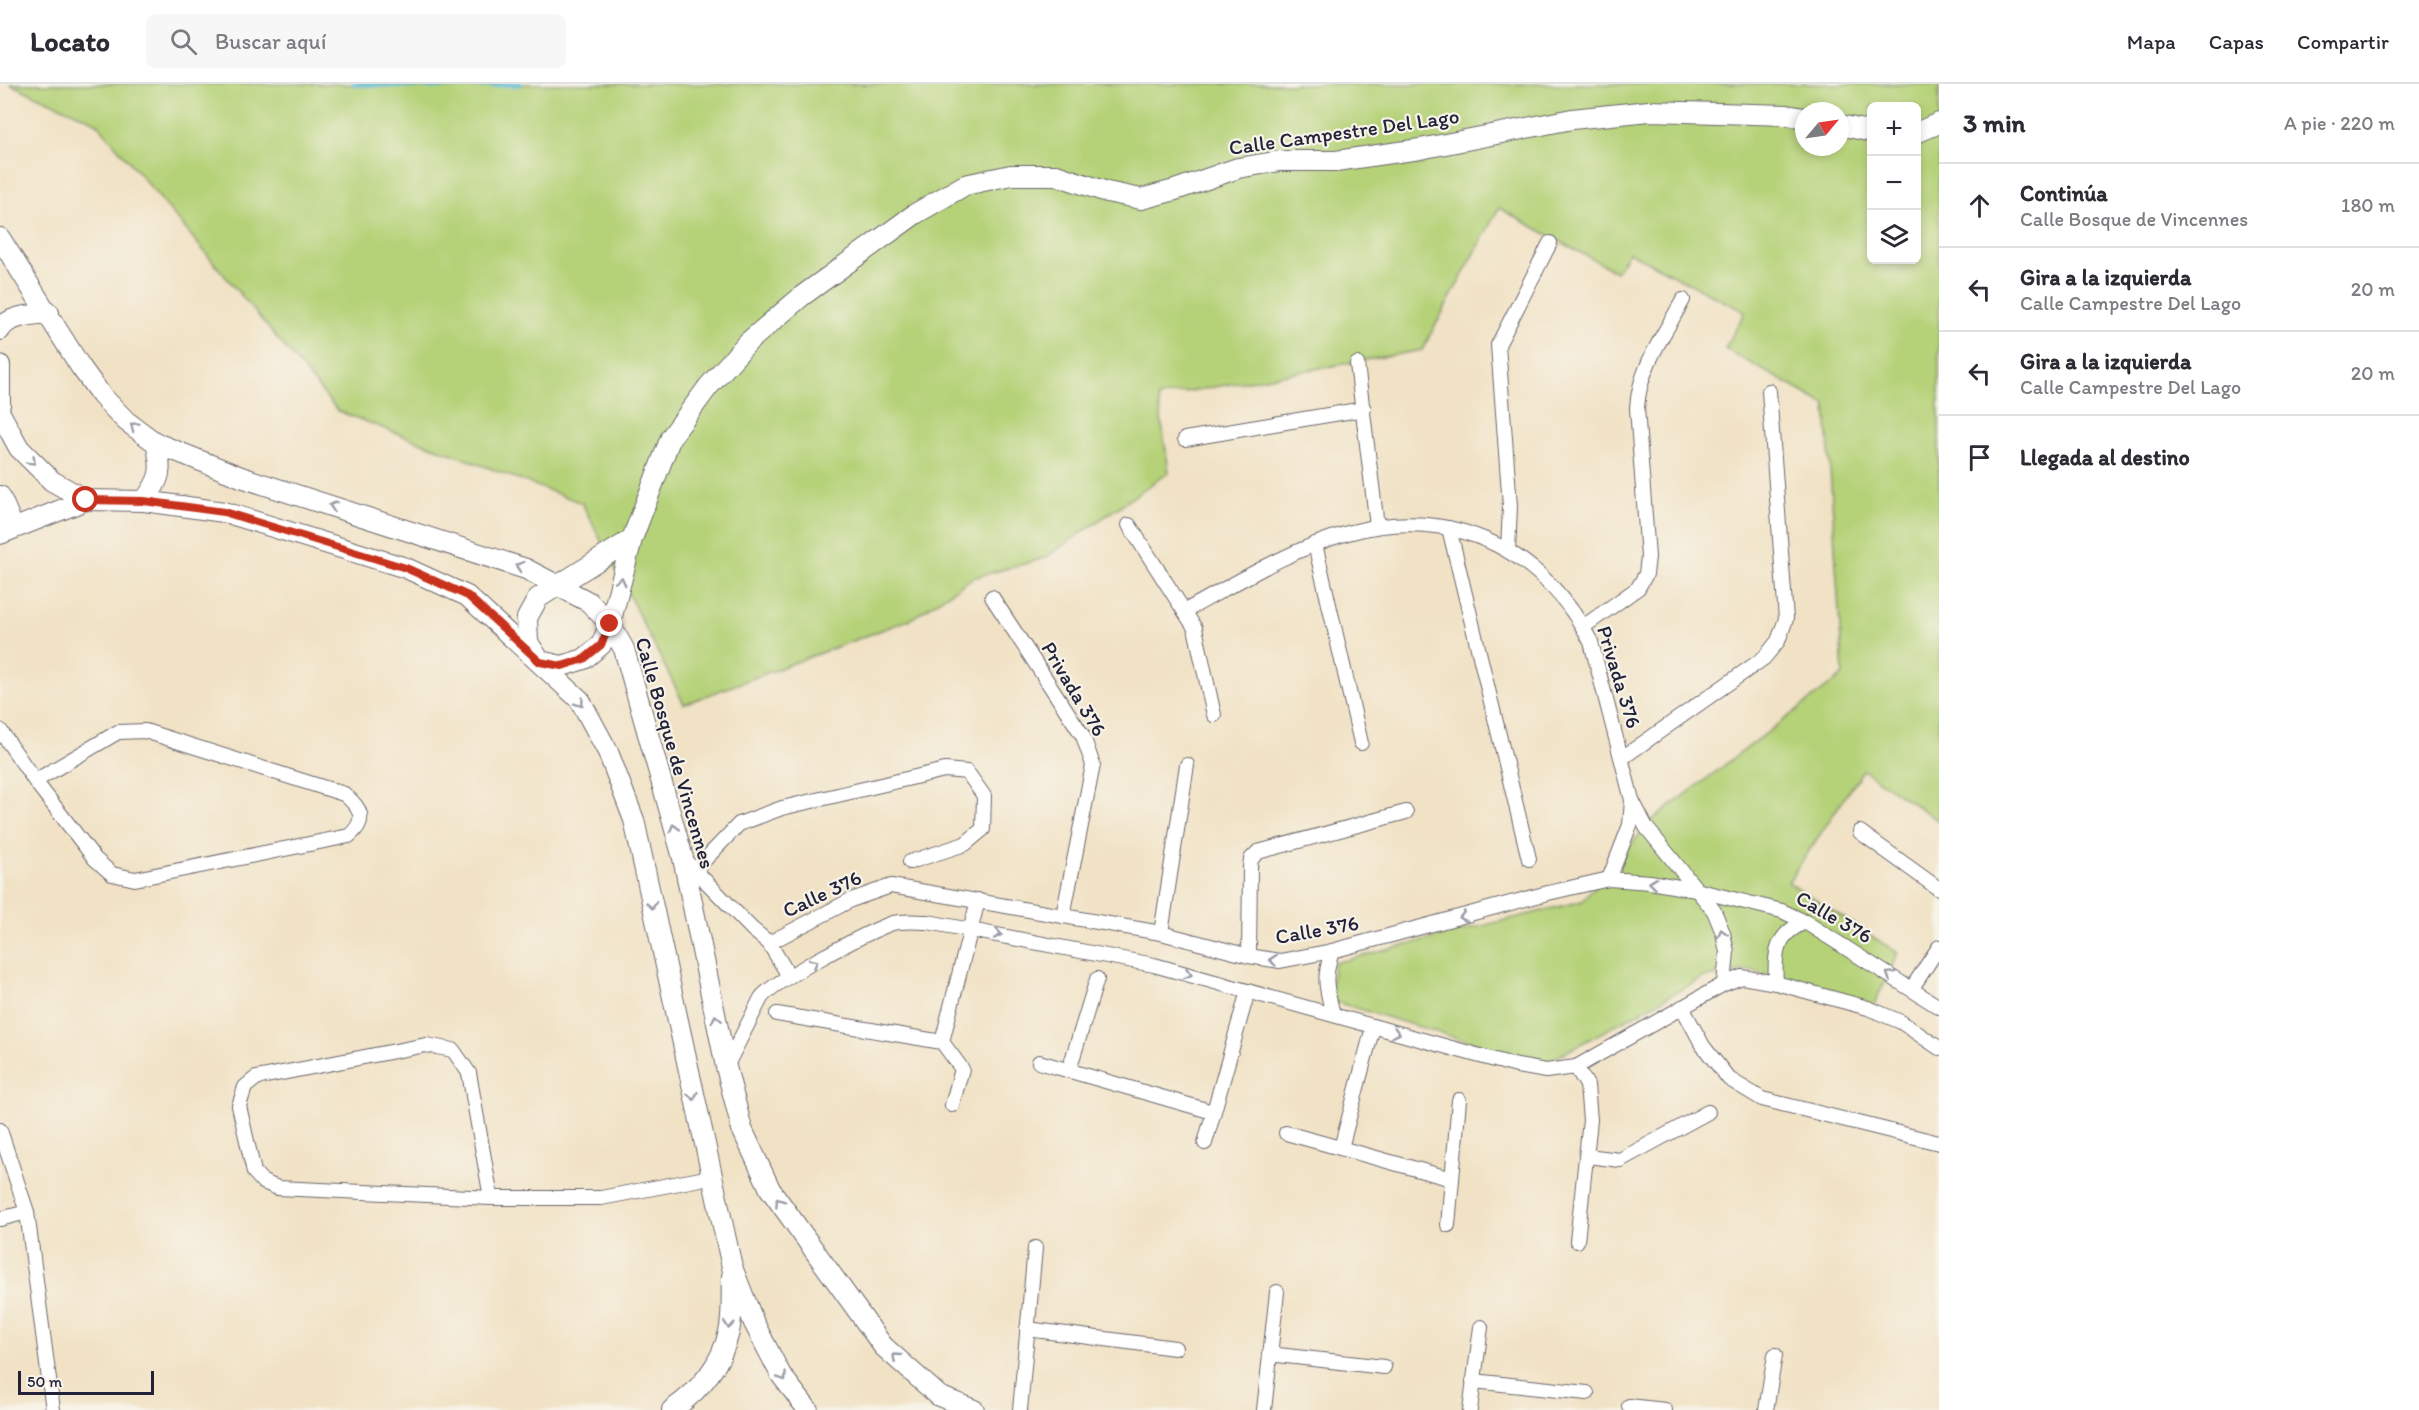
<!DOCTYPE html>
<html lang="es">
<head>
<meta charset="utf-8">
<style>
	:root { --surface:#fff; --page:#f7f7f7; --text:#2b2b33; --muted:#7c7c81; --line:#e1e1e2 }
	body { margin:0; font-family:Itim,sans-serif; background:var(--page); color:var(--text) }
	.controls { position:absolute; right:18px; top:18px; display:grid; overflow:hidden; border-radius:9px; box-shadow:0 3px 9px #0003 }
	.controls button { width:54px; height:54px; display:grid; place-items:center; padding:0; border:0; border-bottom:2px solid var(--line); background:var(--surface); color:var(--text); font:30px sans-serif }
	.compass { position:absolute; left:1795px; top:18px; width:54px; height:54px; border-radius:50%; background:var(--surface); box-shadow:0 3px 9px #0003; rotate:61deg }
	.scale { position:absolute; left:18px; bottom:15px; width:136px; box-sizing:border-box; padding-left:6px; border:3px solid #22223b; border-top:0; font-size:16px; line-height:21px; white-space:nowrap; color:#22223b; -webkit-text-stroke:4px #f7f3e8; paint-order:stroke }
	.stop { position:absolute; width:18px; height:18px; margin:-14px; border:4px solid #c8321e; border-radius:50%; background:#fff }
	.stop.end { background:#c8321e; border-color:#fff; box-shadow:0 2px 6px #0008 }
	.list { margin:0; padding:0; list-style:none }
	h2 { display:flex; justify-content:space-between; align-items:center; height:78px; margin:0; padding:0 24px; font-size:26px }
	h2 small { font-size:20px; font-weight:400; color:var(--muted) }
	.list li { display:grid; grid-template-columns:39px 1fr auto; gap:18px; align-items:center; box-sizing:border-box; height:84px; padding:0 24px; border-top:2px solid var(--line) }
	.list b { display:block; font-size:22px; white-space:nowrap }
	.list p { margin:0; font-size:20px; white-space:nowrap; color:var(--muted) }
	.list em { font-size:20px; font-style:normal; color:var(--muted) }
	.icon { flex:none; width:33px; height:33px; fill:none; stroke:currentColor; stroke-width:2; stroke-linecap:round; stroke-linejoin:round }
	.map { position:relative; flex:none; width:1939px; height:1326px; overflow:hidden }
	header { display:flex; align-items:center; gap:36px; box-sizing:border-box; height:84px; padding:0 30px; background:var(--surface); border-bottom:2px solid var(--line) }
	header strong { font-size:28px }
	nav { display:flex; gap:33px; margin-inline-start:auto; font-size:21px }
	.search { width:420px; height:54px; background:var(--page); display:flex; align-items:center; gap:15px; box-sizing:border-box; padding:0 21px; border-radius:9px; color:var(--muted); font-size:22px }
	main { display:flex }
	aside { flex:1; background:var(--surface) }
	.map>svg:first-child { display:block }
	.green { fill:#b5d278; stroke:#6c7a5a; stroke-width:1.5; fill-rule:evenodd }
	.lines { fill:none; stroke-linecap:round; stroke-linejoin:round }
	.stream { stroke:#54b6d2; stroke-width:5 }
	.street-casing { stroke:#6a656b; stroke-width:16 }
	.secondary-casing { stroke:#6a656b; stroke-width:22 }
	.street { stroke:#fff; stroke-width:14 }
	.secondary { stroke:#fff; stroke-width:20 }
	.oneway { stroke:#9c9ca7 }
	.route { stroke:#c8321e; stroke-width:8 }
	.labels { text-anchor:middle; stroke-width:4.5; stroke-linejoin:round; paint-order:stroke }
	.street-label { font-size:21px; fill:#22223b; stroke:#f7f3e8 }
</style>
</head>
<body>
<header>
<strong>Locato</strong>
<div class="search"><svg class="icon" aria-label="search" viewBox="0 0 24 24"><circle cx="10" cy="10" r="6"/><path d="M15 15l6 6"/></svg>Buscar aquí</div>
<nav><a>Mapa</a><a>Capas</a><a>Compartir</a></nav>
</header>
<main>
<div class="map">
<svg width="1939" height="1326" viewBox="0 0 1939 1326">
	<rect width="100%" height="100%" fill="#f7f3e8"/>
	<filter id="ink" filterUnits="userSpaceOnUse"><feTurbulence type="fractalNoise" baseFrequency=".0167" numOctaves="2"/><feDisplacementMap in="SourceGraphic" scale="12" xChannelSelector="R" yChannelSelector="G"/><feConvolveMatrix kernelMatrix="1 2 1 2 8 2 1 2 1" color-interpolation-filters="sRGB"/></filter>
	<filter id="wash" filterUnits="userSpaceOnUse"><feTurbulence type="fractalNoise" baseFrequency=".008" numOctaves="4" result="noise"/><feDisplacementMap in="SourceGraphic" scale="24" xChannelSelector="R" yChannelSelector="G"/><feGaussianBlur stdDeviation="1.35" result="paint"/><feColorMatrix in="noise" values="0 0 0 0 0 0 0 0 0 0 0 0 0 0 0 0 0 1.4 0 .05"/><feComposite in="paint" operator="in"/></filter>
	<g filter="url(#wash)">
		<rect width="100%" height="100%" fill="#f1e2c5"/>
		<path class="green" d="M10,0H1939V737L1863,686L1788,798L1898,869L1872,925L1751,886L1704,893L1544,980L1329,916L1334,879L1582,817L1651,737L1843,591L1826,321L1725,265L1745,228L1629,168L1616,188L1499,124L1422,266L1158,313L1169,388L1045,474L972,494L911,535L684,620L582,419L338,327L96,38ZM1872,22H1916V176H1872ZM1804,27H1840V63H1804Z"/>
		<g class="lines">
			<polyline class="stream" points="354,0 440,3 520,0"/>
		</g>
	</g>
	<g filter="url(#ink)">
		<g class="lines">
			<g class="street-casing">
				<g id="street">
					<polyline points="1357,280 1377,442"/>
					<polyline points="1185,355 1364,325"/>
					<polyline points="1129,441 1195,544 1214,631"/>
					<polyline points="1449,444 1529,775"/>
					<polyline points="1315,460 1361,659"/>
					<polyline points="1508,467 1510,422 1498,261 1550,159"/>
					<polyline points="992,513 1083,652 1093,681 1063,832"/>
					<path d="M1185,527C1283,473 1384,405 1497,461C1538,482 1570,517 1591,558L1632,716L1646,743L1714,827L1723,849L1727,868L1724,900"/>
					<path d="M1583,543L1638,504L1646,490L1648,473L1637,324C1639,284 1664,251 1683,216"/>
					<path d="M0,646L35,697L95,775L112,790L135,795L349,752C368,736 361,724 344,710L145,647L118,648L35,697"/>
					<polyline points="1622,674 1764,574 1778,557 1786,535 1769,307"/>
					<polyline points="1860,748 1939,805"/>
					<polyline points="691,782 752,845 769,859 789,892"/>
					<polyline points="695,786 739,740 782,724 945,686 967,688 984,712 983,745 965,760 910,778"/>
					<polyline points="1609,795 1630,741 1632,716"/>
					<polyline points="1161,849 1187,681"/>
					<polyline points="769,859 851,816 891,802 1161,849 1249,872 1280,877 1332,867 1548,809 1609,795 1650,798 1696,806 1782,827 1805,838 1939,923"/>
					<path d="M1332,867C1323,895 1326,903 1333,930"/>
					<polyline points="1249,872 1250,783 1251,775 1258,768 1406,728"/>
					<path d="M1776,899C1774,869 1776,850 1805,838"/>
					<polyline points="1912,904 1939,863"/>
					<polyline points="1682,923 1703,962 1729,995 1762,1015 1939,1059"/>
					<polyline points="777,930 942,958 962,985 952,1021"/>
					<polyline points="942,958 978,816"/>
					<polyline points="1039,978 1213,1028"/>
					<path d="M726,983L761,914C771,898 868,848 890,840C901,836 916,838 928,838L1154,881L1462,967L1517,982L1546,987L1576,983L1724,900L1742,893L1776,899L1868,924L1901,938L1939,964"/>
					<polyline points="1576,983 1587,1001 1590,1036 1577,1157"/>
					<polyline points="1069,986 1097,895"/>
					<polyline points="0,1046 27,1128 53,1326"/>
					<polyline points="1286,1049 1452,1095"/>
					<polyline points="1205,1059 1248,907"/>
					<polyline points="1341,1064 1373,943"/>
					<polyline points="1587,1072 1620,1076 1708,1028"/>
					<polyline points="491,1114 469,989 453,966 426,961 256,994 245,1003 239,1022 254,1088 263,1098 278,1104 491,1114 601,1114 711,1093"/>
					<polyline points="0,1135 27,1128"/>
					<polyline points="1448,1141 1459,1016"/>
					<polyline points="1027,1245 1175,1264"/>
					<polyline points="1269,1270 1384,1283"/>
					<polyline points="1473,1297 1587,1309"/>
					<polyline points="1629,1322 1665,1326"/>
					<polyline points="1020,1326 1035,1164"/>
					<polyline points="1264,1326 1277,1208"/>
					<polyline points="1470,1326 1481,1243"/>
					<polyline points="1766,1326 1775,1271"/>
				</g>
			</g>
			<g class="secondary-casing">
				<g id="secondary">
					<polyline points="1840,41 1872,48"/>
					<polyline points="1916,49 1939,39"/>
					<polyline points="0,154 80,282 101,311 126,337 156,359 241,393 526,485 589,518 610,540 624,565 683,774 726,983 742,1045 770,1105 883,1262 939,1312 974,1326"/>
					<path d="M0,246C8,231 34,231 49,229"/>
					<polyline points="0,281 0,321"/>
					<polyline points="0,329 19,364 52,397 86,416 144,417 224,428 406,484 467,512 580,616 608,668 634,736 732,1183 754,1239 781,1291 808,1326"/>
					<polyline points="0,412 9,433 7,446"/>
					<path d="M144,417C161,395 163,386 156,359"/>
					<polyline points="0,450 86,416"/>
					<polyline points="632,455 538,514 527,534 528,558 540,577 562,582 584,575 601,561 610,540 632,455 671,353 708,303 748,258 802,212 915,130 965,101 1011,91 1056,91 1107,108 1141,115 1175,106 1238,84 1280,77 1336,77 1420,65 1572,35 1649,27 1787,31 1804,34"/>
					<path d="M672,1326C699,1307 721,1281 729,1248C733,1231 731,1210 732,1192"/>
				</g>
			</g>
			<use href="#street" class="street"/>
			<use href="#secondary" class="secondary"/>
		</g>
		<defs><path id="oneway-chevron" d="M-2-3.5L2.5 0L-2 3.5" fill="none" stroke-width="1.6" stroke-linecap="round" stroke-linejoin="round" transform="scale(1.5)"/></defs>
		<g class="oneway">
			<use href="#oneway-chevron" transform="translate(134 342) rotate(-143)"/>
			<use href="#oneway-chevron" transform="translate(32 377) rotate(45)"/>
			<use href="#oneway-chevron" transform="translate(333 422) rotate(-162)"/>
			<use href="#oneway-chevron" transform="translate(519 482) rotate(-161)"/>
			<use href="#oneway-chevron" transform="translate(621 497) rotate(-76)"/>
			<use href="#oneway-chevron" transform="translate(580 619) rotate(55)"/>
			<use href="#oneway-chevron" transform="translate(674 744) rotate(-106)"/>
			<use href="#oneway-chevron" transform="translate(1653 799) rotate(-173)"/>
			<use href="#oneway-chevron" transform="translate(652 821) rotate(78)"/>
			<use href="#oneway-chevron" transform="translate(1463 833) rotate(165)"/>
			<use href="#oneway-chevron" transform="translate(1722 849) rotate(-106)"/>
			<use href="#oneway-chevron" transform="translate(998 850) rotate(11)"/>
			<use href="#oneway-chevron" transform="translate(1273 876) rotate(-174)"/>
			<use href="#oneway-chevron" transform="translate(814 879) rotate(-28)"/>
			<use href="#oneway-chevron" transform="translate(1188 890) rotate(15)"/>
			<use href="#oneway-chevron" transform="translate(1890 891) rotate(-148)"/>
			<use href="#oneway-chevron" transform="translate(716 935) rotate(-102)"/>
			<use href="#oneway-chevron" transform="translate(1396 949) rotate(15)"/>
			<use href="#oneway-chevron" transform="translate(693 1012) rotate(78)"/>
			<use href="#oneway-chevron" transform="translate(779 1118) rotate(-125)"/>
			<use href="#oneway-chevron" transform="translate(729 1241) rotate(97)"/>
			<use href="#oneway-chevron" transform="translate(896 1273) rotate(-139)"/>
			<use href="#oneway-chevron" transform="translate(783 1293) rotate(56)"/>
		</g>
	</g>
	<g class="lines" filter="url(#ink)">
		<polyline class="route" points="86,416 144,417 224,428 406,484 468,512 540,578 562,582 584,575 601,561 610,540"/>
	</g>
	<g class="labels">
		<g class="street-label">
			<text transform="translate(1344 48) rotate(-8)" y="7">Calle Campestre Del Lago</text>
			<text transform="translate(1619 593) rotate(73)" y="7">Privada 376</text>
			<text transform="translate(1074 605) rotate(59)" y="7">Privada 376</text>
			<text transform="translate(675 669) rotate(74)" y="7">Calle Bosque de Vincennes</text>
			<text transform="translate(822 810) rotate(-25)" y="7">Calle 376</text>
			<text transform="translate(1834 833) rotate(30)" y="7">Calle 376</text>
			<text transform="translate(1317 846) rotate(-10)" y="7">Calle 376</text>
		</g>
	</g>
</svg>
<div class="controls">
<button>+</button>
<button>−</button>
<button><svg class="icon" aria-label="layers" viewBox="0 0 24 24"><path d="M12 4l9 5-9 5-9-5zM3 14l9 5 9-5"/></svg></button>
</div>
<svg class="compass" viewBox="-18 -18 36 36"><path d="M0-13l5 13h-10z" fill="#e53935"/><path d="M0 13l5-13h-10z" fill="#7c7c81"/></svg>
<div class="scale">50 m</div>
<div class="stop" style="left:86px;top:416px"></div>
<div class="stop end" style="left:610px;top:540px"></div>
</div>
<aside>
<h2>3 min<small>A pie · 220 m</small></h2>
<ul class="list">
<li><svg class="icon" aria-label="ahead" viewBox="0 0 24 24"><path d="M12 20V5M6 11l6-6 6 6"/></svg><div><b>Continúa</b><p>Calle Bosque de Vincennes</p></div><em>180 m</em></li>
<li><svg class="icon" aria-label="left" viewBox="0 0 24 24"><path d="M17 20v-9H6M10 6l-5 5 5 5"/></svg><div><b>Gira a la izquierda</b><p>Calle Campestre Del Lago</p></div><em>20 m</em></li>
<li><svg class="icon" aria-label="left" viewBox="0 0 24 24"><path d="M17 20v-9H6M10 6l-5 5 5 5"/></svg><div><b>Gira a la izquierda</b><p>Calle Campestre Del Lago</p></div><em>20 m</em></li>
<li><svg class="icon" aria-label="arrive" viewBox="0 0 24 24"><path d="M6 21V4h12l-3 4 3 4H6"/></svg><div><b>Llegada al destino</b></div></li>
</ul>
</aside>
</main>
</body>
</html>
